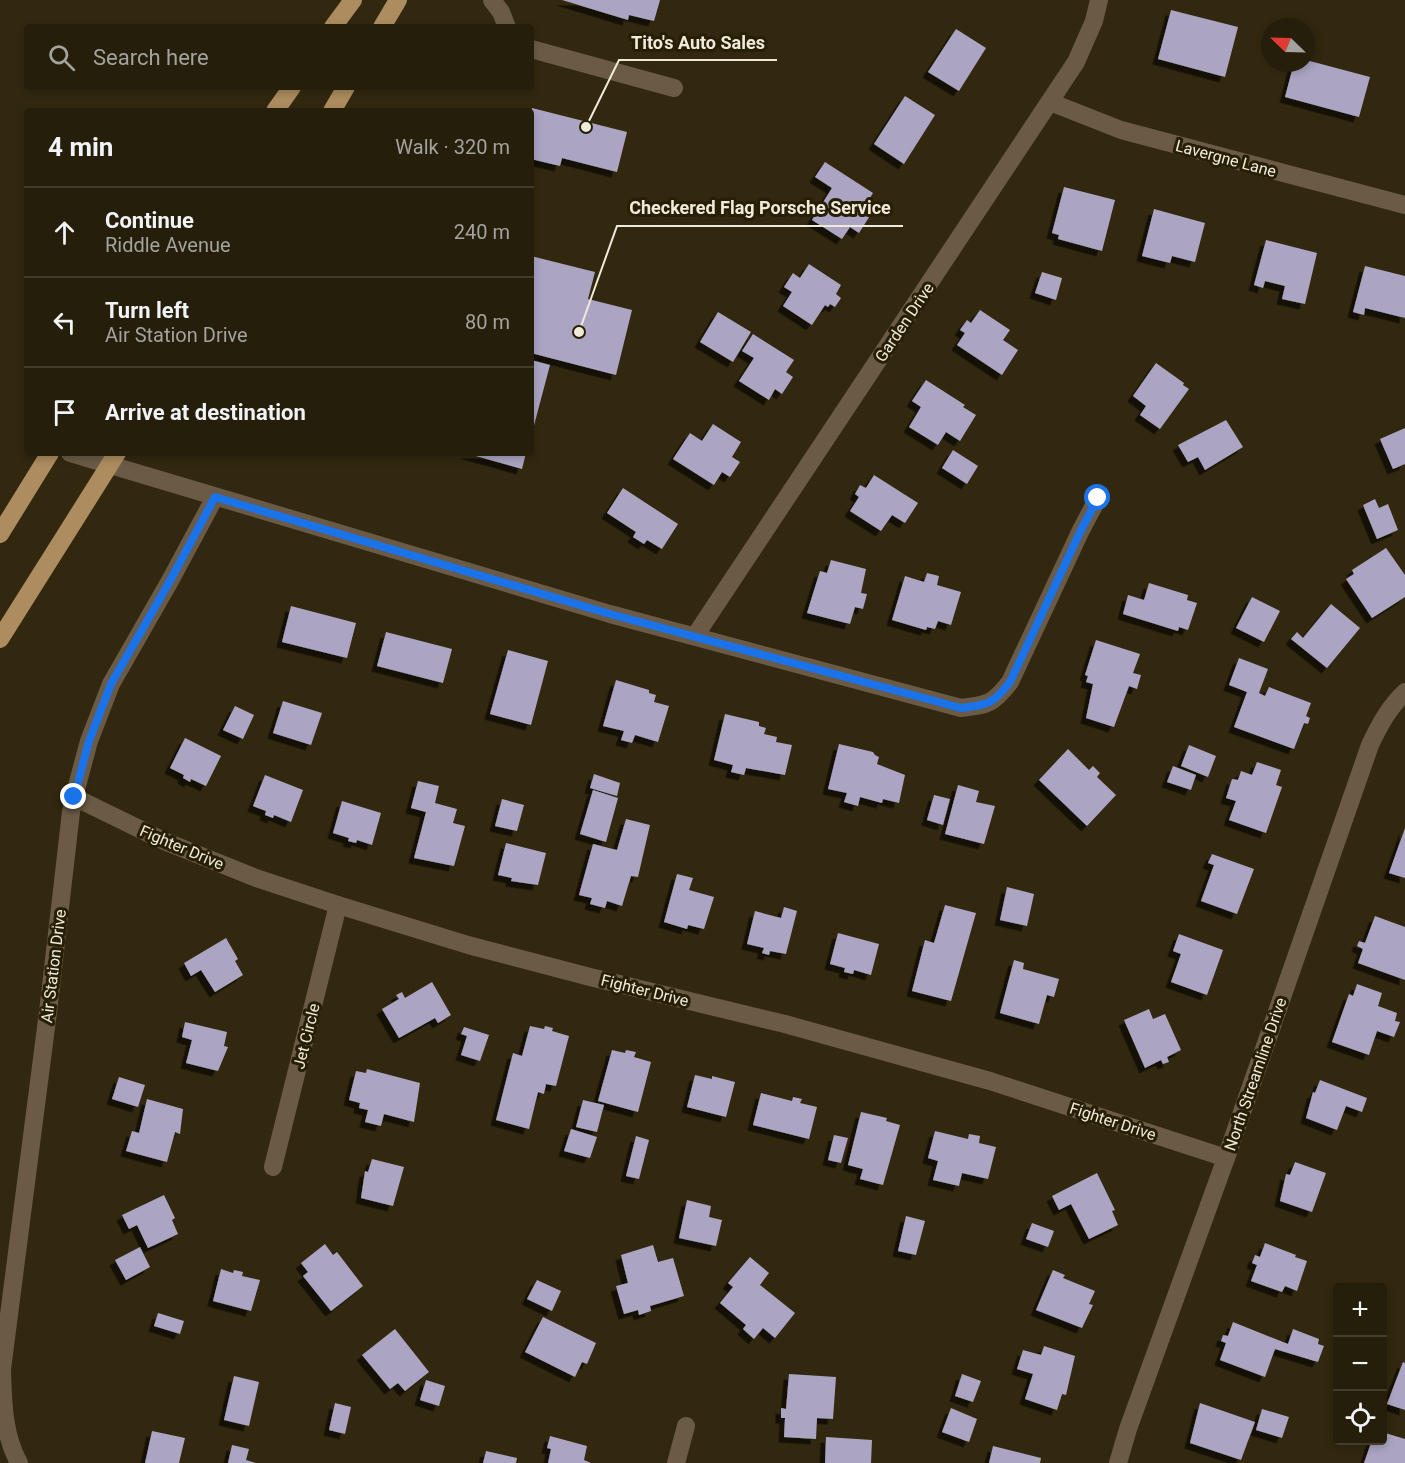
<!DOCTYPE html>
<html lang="en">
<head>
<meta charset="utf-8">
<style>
	:root { --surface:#251e0b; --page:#2d2714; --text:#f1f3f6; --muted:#a3a29d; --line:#423c2c }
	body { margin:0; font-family:Roboto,sans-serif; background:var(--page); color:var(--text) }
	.controls { position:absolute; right:18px; bottom:18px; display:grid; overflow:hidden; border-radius:6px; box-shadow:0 3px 9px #0003 }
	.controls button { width:54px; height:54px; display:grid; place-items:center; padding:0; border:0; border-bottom:2px solid var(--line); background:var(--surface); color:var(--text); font:30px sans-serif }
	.compass { position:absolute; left:1261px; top:18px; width:54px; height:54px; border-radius:50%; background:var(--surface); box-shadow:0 3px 9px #0003; rotate:293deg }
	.stop { position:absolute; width:18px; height:18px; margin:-14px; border:4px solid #1a73e8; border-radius:50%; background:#fff }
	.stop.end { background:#1a73e8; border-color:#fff; box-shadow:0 2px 6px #0008 }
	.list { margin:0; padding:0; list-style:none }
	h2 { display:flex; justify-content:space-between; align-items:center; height:78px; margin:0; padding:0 24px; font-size:26px }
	h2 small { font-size:20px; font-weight:400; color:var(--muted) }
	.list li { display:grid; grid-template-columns:39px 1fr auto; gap:18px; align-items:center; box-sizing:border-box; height:90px; padding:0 24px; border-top:2px solid var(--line) }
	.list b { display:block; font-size:22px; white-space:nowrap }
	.list p { margin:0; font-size:20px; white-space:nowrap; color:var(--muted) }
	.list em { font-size:20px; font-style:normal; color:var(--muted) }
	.icon { flex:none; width:33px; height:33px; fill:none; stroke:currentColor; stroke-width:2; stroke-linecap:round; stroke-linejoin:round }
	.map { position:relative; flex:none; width:1405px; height:1463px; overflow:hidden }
	.search { position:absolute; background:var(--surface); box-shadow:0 3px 9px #0003; left:24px; top:24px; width:510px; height:66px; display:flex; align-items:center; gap:15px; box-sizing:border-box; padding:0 21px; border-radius:6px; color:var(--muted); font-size:22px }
	.panel { position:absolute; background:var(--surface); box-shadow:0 3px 9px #0003; left:24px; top:108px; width:510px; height:348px; border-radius:6px }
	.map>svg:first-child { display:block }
	.building { fill:#aba5c3; filter:url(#shadow) }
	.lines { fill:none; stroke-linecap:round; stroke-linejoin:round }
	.minor { stroke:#6b5b46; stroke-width:18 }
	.major { stroke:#ad8c5f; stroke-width:18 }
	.route { stroke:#1a73e8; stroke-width:8 }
	.labels { text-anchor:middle; stroke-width:6; stroke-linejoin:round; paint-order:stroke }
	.street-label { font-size:16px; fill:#f0eadb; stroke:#271f05 }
	.leader { fill:none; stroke:#f0eadb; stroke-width:2 }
	.callout-dot { fill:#f0eadb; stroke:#271f05; stroke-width:2 }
	.callout-label { font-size:18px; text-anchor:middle; font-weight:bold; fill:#f0eadb; stroke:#271f05; stroke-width:6; stroke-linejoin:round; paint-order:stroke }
</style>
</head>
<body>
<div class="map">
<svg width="1405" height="1463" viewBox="0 0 1405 1463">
	<defs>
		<filter id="shadow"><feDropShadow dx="-5.5" dy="5.5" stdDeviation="0" flood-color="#0009"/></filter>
	</defs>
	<rect width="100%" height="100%" fill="#31280f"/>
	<g class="building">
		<polygon points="562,0 660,0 654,21 629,15 628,20"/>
		<polygon points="1171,10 1238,27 1225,77 1158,59"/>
		<polygon points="956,29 986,48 959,91 928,72"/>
		<polygon points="1306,60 1370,77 1359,117 1285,97 1294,63 1306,63"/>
		<polygon points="905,96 935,115 904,164 874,144"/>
		<polygon points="532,108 627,132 617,172 562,158 560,166 531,159 531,114"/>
		<polygon points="825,162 873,193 865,206 873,211 859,233 850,227 842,239 812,220 832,188 815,177"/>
		<polygon points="1064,187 1115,200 1102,251 1058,239 1059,235 1052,233"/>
		<polygon points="1154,209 1205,223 1195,262 1172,256 1170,263 1142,256"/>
		<polygon points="1266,240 1317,253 1305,304 1282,299 1285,286 1265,281 1263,288 1254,285"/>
		<polygon points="531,256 595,272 588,299 632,310 616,375 531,353"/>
		<polygon points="809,264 841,285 836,294 841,298 835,307 830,304 828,307 825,305 812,325 783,306 792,292 784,287 793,273 800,278"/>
		<polygon points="1365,266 1405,276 1405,318 1365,308 1364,315 1353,312"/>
		<polygon points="1042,272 1062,278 1056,300 1035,293"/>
		<polygon points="980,310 1010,330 1003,340 1018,350 1002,375 957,345 965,333 960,330 967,320 971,323"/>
		<polygon points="718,312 751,332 733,362 700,342"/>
		<polygon points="753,334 794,360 786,372 793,377 782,394 775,389 769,400 739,381 754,358 742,351"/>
		<polygon points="531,360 550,365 532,433 531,433"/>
		<polygon points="1156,363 1184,383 1183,385 1189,389 1160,429 1140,415 1146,406 1133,396"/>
		<polygon points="926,380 965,405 963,407 976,415 960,441 946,432 938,445 909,427 921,407 912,401"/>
		<polygon points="1226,420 1243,447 1205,470 1198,457 1188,462 1178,445"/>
		<polygon points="713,424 741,442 732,457 740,462 730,477 722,472 714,485 673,459 690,433 702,441"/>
		<polygon points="1405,428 1405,464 1393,469 1380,439"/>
		<polygon points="953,450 978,466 967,484 942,468"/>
		<polygon points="465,453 526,453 522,469"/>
		<polygon points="874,475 918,503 905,523 892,515 881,531 850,511 859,497 855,494 860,485 866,488"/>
		<polygon points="623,488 678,524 662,549 647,540 644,544 633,537 636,532 607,513"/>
		<polygon points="1375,499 1379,508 1388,504 1398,530 1377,539 1363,505"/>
		<polygon points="1386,548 1405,575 1405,597 1372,618 1346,579 1354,574 1352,570"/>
		<polygon points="831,560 866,569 861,593 867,594 863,609 855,607 850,624 807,613 820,571 827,573"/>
		<polygon points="927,573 939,576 937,585 961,592 951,625 938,621 935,629 927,627 926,630 892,620 905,576 924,582"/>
		<polygon points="1149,583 1188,595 1187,600 1197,603 1188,630 1179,627 1178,631 1123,614 1128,595 1144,600"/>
		<polygon points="1252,597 1280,611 1264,642 1236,628"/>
		<polygon points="1331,604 1360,628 1327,668 1291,639 1297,632 1303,638"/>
		<polygon points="291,606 356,623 347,658 282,642"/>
		<polygon points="386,632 452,649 443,683 377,666"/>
		<polygon points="1096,640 1140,654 1133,673 1141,675 1137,689 1129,686 1114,727 1086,718 1093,684 1086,682 1088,676 1085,675"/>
		<polygon points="508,650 548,661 531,725 490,714"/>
		<polygon points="1239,658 1268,669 1259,693 1265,696 1269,687 1311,703 1306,716 1310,718 1308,724 1304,723 1294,749 1234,727 1247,692 1229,685"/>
		<polygon points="616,680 649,690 649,693 656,695 654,702 669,706 658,742 635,735 632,743 621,740 624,731 603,726"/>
		<polygon points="283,701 322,713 311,745 273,733"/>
		<polygon points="235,706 254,715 243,739 223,730"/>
		<polygon points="725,714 759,722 759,726 766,728 764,734 777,737 776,742 792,745 785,775 746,768 744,775 731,772 733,765 714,760"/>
		<polygon points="185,738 221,756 206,786 191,779 190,782 183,778 184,775 170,768"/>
		<polygon points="839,744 873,752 875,755 879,757 877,764 905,775 899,803 883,799 882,803 860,797 858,806 844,802 847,793 828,789"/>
		<polygon points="1189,745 1216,756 1208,777 1181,766"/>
		<polygon points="1068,749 1089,770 1093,766 1100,773 1097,777 1116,795 1087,826 1039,780"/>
		<polygon points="1257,762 1281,770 1276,785 1282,787 1266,833 1229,820 1236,801 1226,798 1232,779 1238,780 1241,771 1252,775"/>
		<polygon points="1173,766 1196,775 1191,790 1167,782"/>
		<polygon points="594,774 620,783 617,796 590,788"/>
		<polygon points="265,775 303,790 291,822 274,815 273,818 265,815 266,811 253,806"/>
		<polygon points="418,781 439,786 435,803 457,809 453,823 465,826 454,866 414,858 426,812 411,808"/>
		<polygon points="958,785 979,791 976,802 995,806 984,844 945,834"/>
		<polygon points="593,790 618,798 606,842 580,834"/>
		<polygon points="934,795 950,799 943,825 927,820"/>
		<polygon points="502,799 524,805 517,831 495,826"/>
		<polygon points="342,801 381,813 372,845 357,840 356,843 348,841 349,838 333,833"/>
		<polygon points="626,819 650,825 638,877 631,876 622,906 607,901 605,908 590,904 592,898 579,895 593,844 617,850"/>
		<polygon points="1405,828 1405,878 1389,873"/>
		<polygon points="506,843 546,853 538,885 511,881 512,878 498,875"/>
		<polygon points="1212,854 1254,869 1237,914 1201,901 1214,865 1208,863"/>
		<polygon points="677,874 693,878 689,890 714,897 704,929 688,925 687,929 664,922"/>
		<polygon points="1007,887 1034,894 1027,926 1000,920"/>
		<polygon points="945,905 976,913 951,1001 912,991 925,940 934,943"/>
		<polygon points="784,907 797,911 786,954 770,951 769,955 762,953 764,948 747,944 755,911 781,918"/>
		<polygon points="1375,916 1405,927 1405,980 1358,963 1363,949 1357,946 1359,941 1365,943"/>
		<polygon points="838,933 879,944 871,975 854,970 853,974 844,972 845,968 830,964"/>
		<polygon points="1179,934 1223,950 1207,995 1171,982 1181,954 1173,951"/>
		<polygon points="226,938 238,959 235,961 243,975 215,992 201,970 191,976 184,963"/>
		<polygon points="1014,960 1024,963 1023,969 1059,979 1054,997 1047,995 1039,1024 1000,1013"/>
		<polygon points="432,982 451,1015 438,1023 435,1018 399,1038 382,1009 399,999 396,995 402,992 405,998"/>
		<polygon points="1357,984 1382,993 1378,1006 1397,1013 1395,1021 1400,1022 1394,1037 1377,1031 1369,1055 1332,1042 1349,994 1353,996"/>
		<polygon points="1149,1009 1153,1019 1165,1014 1181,1050 1167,1057 1169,1062 1163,1064 1161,1060 1145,1068 1124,1020"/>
		<polygon points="185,1022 227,1032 224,1046 228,1047 218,1071 186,1063 192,1040 182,1037"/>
		<polygon points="530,1026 544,1029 545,1026 553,1028 552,1031 569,1036 556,1086 546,1084 544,1094 538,1092 529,1129 496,1120 513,1053 522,1056"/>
		<polygon points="464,1027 489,1035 480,1061 461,1055 467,1036 461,1034"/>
		<polygon points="612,1050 625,1053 626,1050 636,1052 634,1057 651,1062 638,1112 598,1101"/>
		<polygon points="367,1069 420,1083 414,1122 384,1114 381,1126 365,1122 368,1110 359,1108 360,1103 349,1100 356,1071 366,1073"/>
		<polygon points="695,1075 712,1079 712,1076 735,1082 726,1117 687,1107"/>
		<polygon points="119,1077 145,1085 138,1107 112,1099"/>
		<polygon points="1320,1080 1367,1098 1362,1112 1346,1106 1337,1130 1306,1118 1313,1092 1315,1093"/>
		<polygon points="761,1093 792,1101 793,1097 802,1099 800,1103 817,1107 809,1139 753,1125"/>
		<polygon points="147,1099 183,1109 180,1134 175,1132 167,1162 126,1151 132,1131 139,1133"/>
		<polygon points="583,1100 604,1105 597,1132 576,1127"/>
		<polygon points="861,1112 887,1118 886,1121 900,1125 883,1185 860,1179 863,1169 848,1165"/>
		<polygon points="571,1129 597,1137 590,1158 564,1151"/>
		<polygon points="935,1131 968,1139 969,1134 980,1136 979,1143 996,1147 988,1179 962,1173 959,1186 933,1180 938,1161 928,1158"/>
		<polygon points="834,1135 848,1138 841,1163 828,1160"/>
		<polygon points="636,1136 649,1140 639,1179 626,1176"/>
		<polygon points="372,1159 404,1167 393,1206 361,1198 365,1171 368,1172"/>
		<polygon points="1295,1162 1326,1173 1312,1212 1280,1201 1286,1174 1290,1175"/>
		<polygon points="1097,1173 1115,1210 1112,1211 1118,1225 1089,1239 1071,1204 1059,1210 1052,1196"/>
		<polygon points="164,1195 175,1218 172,1220 178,1234 148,1248 137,1225 129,1229 122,1215"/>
		<polygon points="687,1200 711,1206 709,1217 722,1220 716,1246 679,1238"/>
		<polygon points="906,1216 925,1221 916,1255 898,1251"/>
		<polygon points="1032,1223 1054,1231 1048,1247 1026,1239"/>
		<polygon points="1265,1243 1296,1255 1295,1257 1307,1261 1297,1291 1285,1286 1282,1292 1251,1281 1257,1265 1252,1263 1255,1255 1260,1257"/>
		<polygon points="325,1244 333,1255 337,1252 363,1286 331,1311 303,1276 308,1272 301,1263"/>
		<polygon points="653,1245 658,1262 673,1258 684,1296 650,1306 651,1311 639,1315 638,1310 624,1314 616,1286 628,1283 621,1255"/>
		<polygon points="140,1247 150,1267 126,1280 115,1260"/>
		<polygon points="750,1257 769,1273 760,1285 795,1313 775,1338 763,1328 754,1339 743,1329 746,1325 720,1303 733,1287 728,1283"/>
		<polygon points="221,1269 233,1273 234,1270 243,1272 242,1276 260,1280 251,1311 213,1301"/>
		<polygon points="1053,1270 1065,1275 1063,1278 1095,1291 1089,1304 1093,1305 1082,1328 1036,1310"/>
		<polygon points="537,1280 561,1291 552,1311 527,1299"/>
		<polygon points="158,1313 184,1321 180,1334 154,1326"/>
		<polygon points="543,1317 596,1343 587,1364 582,1362 575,1377 525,1352"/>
		<polygon points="1233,1322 1288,1344 1293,1329 1319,1339 1318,1344 1324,1346 1318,1362 1275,1349 1265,1377 1220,1360 1226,1343 1221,1341 1223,1335 1228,1336"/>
		<polygon points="395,1329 429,1372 405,1391 398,1383 390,1389 362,1355"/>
		<polygon points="1044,1346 1075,1356 1066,1395 1062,1394 1057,1410 1025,1399 1033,1374 1017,1369 1023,1350 1041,1355"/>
		<polygon points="1403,1362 1405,1363 1405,1410 1387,1404"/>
		<polygon points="789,1374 836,1377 833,1419 817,1418 816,1439 784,1437 785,1418 781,1418 781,1408 786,1409"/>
		<polygon points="962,1374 981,1381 973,1402 955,1396"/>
		<polygon points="234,1376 259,1382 249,1426 224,1420"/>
		<polygon points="426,1380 445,1386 439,1406 420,1400"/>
		<polygon points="335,1403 351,1407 345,1434 329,1430"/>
		<polygon points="1200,1403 1255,1422 1241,1460 1190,1443"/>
		<polygon points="951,1408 977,1419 969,1442 942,1432"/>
		<polygon points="1262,1409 1289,1417 1282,1438 1256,1430"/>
		<polygon points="152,1431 185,1438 179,1463 145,1463"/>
		<polygon points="1382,1432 1405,1439 1405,1463 1364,1463 1372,1440 1382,1440"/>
		<polygon points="550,1436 587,1446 584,1460 591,1463 548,1463 551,1449 547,1448"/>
		<polygon points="826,1437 872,1440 871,1463 825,1463"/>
		<polygon points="232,1445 249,1449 246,1460 256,1463 228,1463"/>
		<polygon points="993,1446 1041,1458 1040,1463 989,1463"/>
		<polygon points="486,1451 517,1458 516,1463 483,1463"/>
	</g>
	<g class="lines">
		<g class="minor">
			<polyline points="492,0 501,12 507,27"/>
			<polyline points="531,49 674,88"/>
			<polyline points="1050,102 1121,130 1405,205"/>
			<path d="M70,453L610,614L961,708C988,705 993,704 1010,682L1081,530L1098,498"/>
			<polyline points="695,636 1076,62 1094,21 1099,0"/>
			<polyline points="74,797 164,841 256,878 338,905 468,945 590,977 785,1024 990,1081 1226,1158"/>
			<polyline points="273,1167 338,905"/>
			<path d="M19,1463C3,1434 3,1401 2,1369L48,1012L71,812L74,797L89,741L111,684L171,579L215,497"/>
			<polyline points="676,1463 686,1426"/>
			<path d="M1118,1463L1128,1429L1226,1158L1370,745C1379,726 1389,707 1405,692"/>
		</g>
		<g class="major">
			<polyline points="333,27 353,0"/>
			<polyline points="382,27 398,0"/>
			<polyline points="275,111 292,87"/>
			<polyline points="332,111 346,87"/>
			<polyline points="0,534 50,453"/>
			<polyline points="0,639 117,453"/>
		</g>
	</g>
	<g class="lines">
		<path class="route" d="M74,797L89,741L111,684L171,579L215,497L610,614L961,708C988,705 993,704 1010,682L1081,530L1098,498"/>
	</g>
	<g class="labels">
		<g class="street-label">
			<text transform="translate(1226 158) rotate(15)" y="6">Lavergne Lane</text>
			<text transform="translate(904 322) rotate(-56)" y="6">Garden Drive</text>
			<text transform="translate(182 847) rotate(23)" y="6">Fighter Drive</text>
			<text transform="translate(53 966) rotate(-83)" y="6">Air Station Drive</text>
			<text transform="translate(645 990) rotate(14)" y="6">Fighter Drive</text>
			<text transform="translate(306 1036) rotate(-76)" y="6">Jet Circle</text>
			<text transform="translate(1255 1074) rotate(-71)" y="6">North Streamline Drive</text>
			<text transform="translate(1113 1121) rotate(18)" y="6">Fighter Drive</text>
		</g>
	</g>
	<path class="leader" d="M586 127L619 60H777M579 332L617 226H903"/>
	<g class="callout-dot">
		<circle cx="586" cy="127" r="6"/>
		<circle cx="579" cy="332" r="6"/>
	</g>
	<g class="callout-label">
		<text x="698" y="49">Tito's Auto Sales</text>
		<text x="760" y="214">Checkered Flag Porsche Service</text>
	</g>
</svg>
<div class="controls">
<button>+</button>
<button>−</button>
<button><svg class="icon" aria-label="locate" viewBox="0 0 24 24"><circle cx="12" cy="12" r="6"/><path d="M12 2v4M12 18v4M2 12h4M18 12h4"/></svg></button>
</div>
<svg class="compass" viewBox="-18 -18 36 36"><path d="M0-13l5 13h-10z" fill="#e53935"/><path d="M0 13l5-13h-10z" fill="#a3a29d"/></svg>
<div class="stop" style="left:1098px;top:498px"></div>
<div class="stop end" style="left:74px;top:797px"></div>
<div class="search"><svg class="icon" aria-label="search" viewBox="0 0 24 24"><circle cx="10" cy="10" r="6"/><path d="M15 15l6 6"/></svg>Search here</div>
<section class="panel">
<h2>4 min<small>Walk · 320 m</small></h2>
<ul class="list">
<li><svg class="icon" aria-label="ahead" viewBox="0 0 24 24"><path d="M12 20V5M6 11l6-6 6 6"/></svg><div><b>Continue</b><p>Riddle Avenue</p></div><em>240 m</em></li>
<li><svg class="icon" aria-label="left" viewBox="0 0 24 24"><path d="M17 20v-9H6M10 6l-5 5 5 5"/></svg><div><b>Turn left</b><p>Air Station Drive</p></div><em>80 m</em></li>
<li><svg class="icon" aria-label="arrive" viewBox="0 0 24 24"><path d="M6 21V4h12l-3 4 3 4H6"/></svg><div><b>Arrive at destination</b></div></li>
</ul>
</section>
</div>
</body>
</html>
